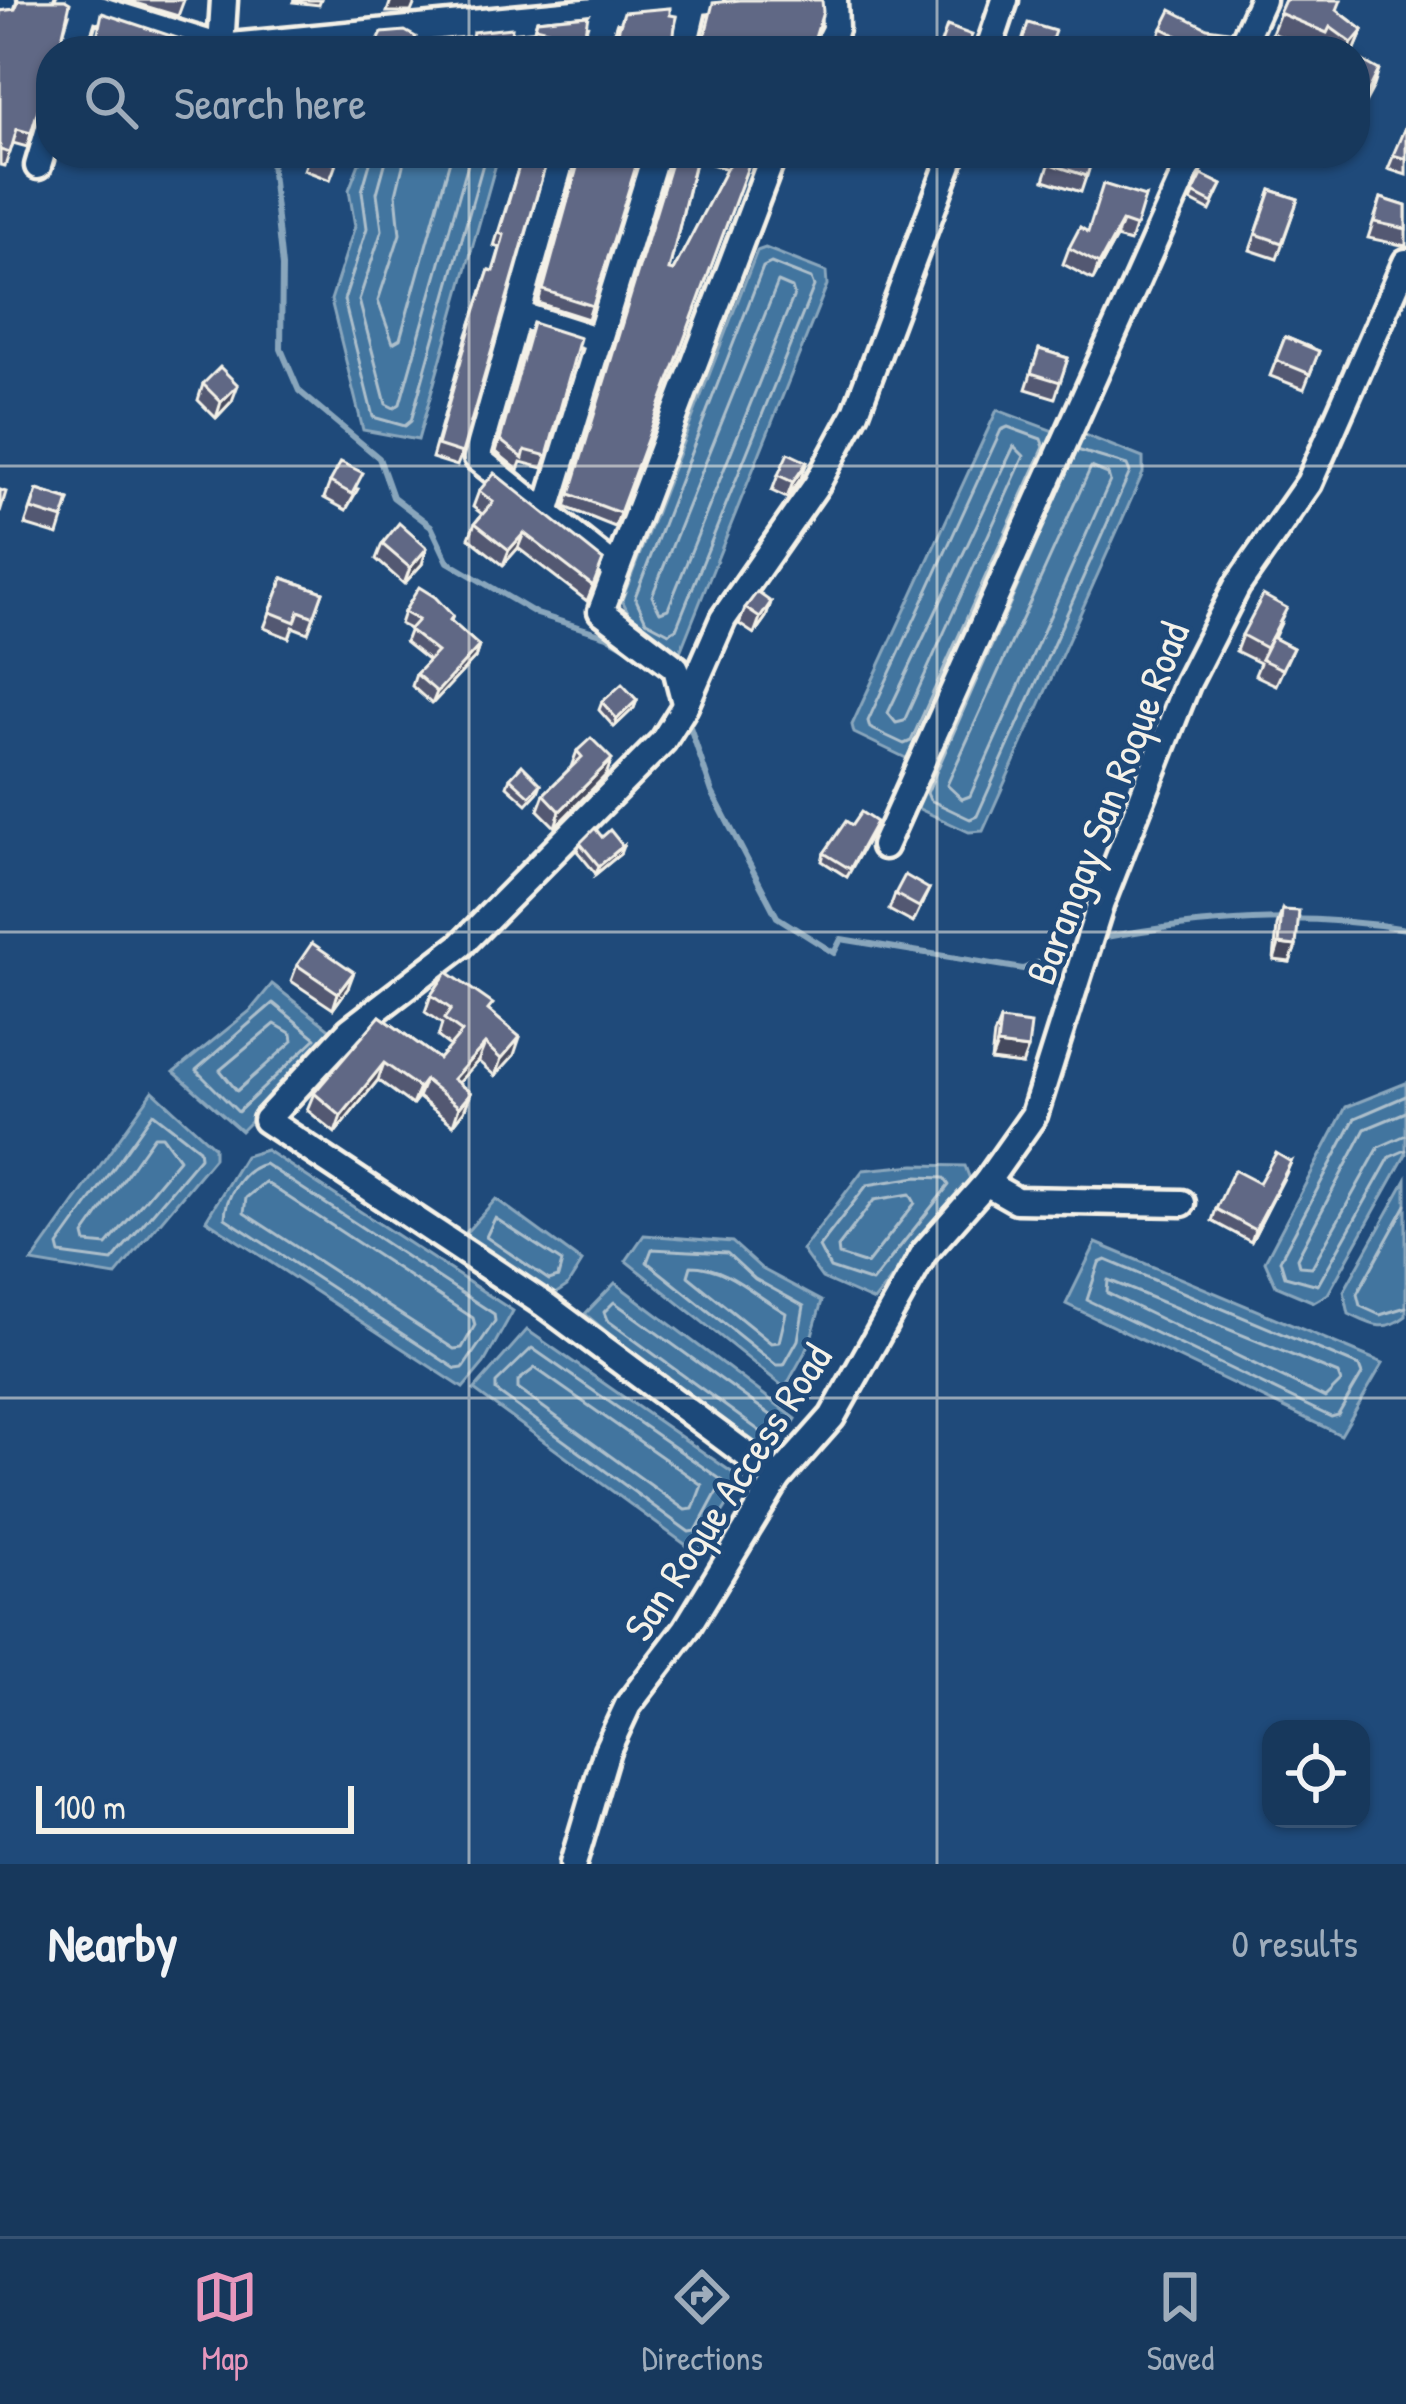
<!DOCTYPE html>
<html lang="en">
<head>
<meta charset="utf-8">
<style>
	:root { --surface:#17385c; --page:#244365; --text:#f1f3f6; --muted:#9eacbb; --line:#365272; --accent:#e797bd }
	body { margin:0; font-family:"Patrick Hand",sans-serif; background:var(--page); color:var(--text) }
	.controls { position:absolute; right:36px; bottom:36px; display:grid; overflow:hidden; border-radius:24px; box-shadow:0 3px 9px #0004 }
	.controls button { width:108px; height:108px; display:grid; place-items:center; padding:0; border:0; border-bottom:3px solid var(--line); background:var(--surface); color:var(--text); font:60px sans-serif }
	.scale { position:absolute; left:36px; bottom:30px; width:318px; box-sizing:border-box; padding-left:12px; border:6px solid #f4f1e8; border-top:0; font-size:33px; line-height:42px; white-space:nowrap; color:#f4f1e8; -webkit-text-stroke:9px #1f4a7a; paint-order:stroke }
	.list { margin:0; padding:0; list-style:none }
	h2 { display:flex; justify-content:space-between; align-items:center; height:156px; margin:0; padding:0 48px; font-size:51px }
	h2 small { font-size:39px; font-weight:400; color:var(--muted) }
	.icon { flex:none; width:66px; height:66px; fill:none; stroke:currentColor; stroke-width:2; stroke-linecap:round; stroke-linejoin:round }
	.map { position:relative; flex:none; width:1406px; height:1864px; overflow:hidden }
	.search { position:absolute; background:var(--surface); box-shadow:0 3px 9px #0004; left:36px; right:36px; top:36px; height:132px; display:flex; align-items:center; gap:30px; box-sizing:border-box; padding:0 42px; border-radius:48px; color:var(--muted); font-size:45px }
	.sheet { height:372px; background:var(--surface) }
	nav { display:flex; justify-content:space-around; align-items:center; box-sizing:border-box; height:168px; border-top:3px solid var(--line); background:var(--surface); font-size:33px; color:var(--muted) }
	nav a { display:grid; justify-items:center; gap:6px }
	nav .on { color:var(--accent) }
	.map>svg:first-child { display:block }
	.water { fill:#42749f; stroke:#89a6bc; stroke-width:3 }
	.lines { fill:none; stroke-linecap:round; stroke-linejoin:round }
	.shore { stroke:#adbfcb; stroke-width:3 }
	.stream { stroke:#89a6bc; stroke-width:6 }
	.minor-casing { stroke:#f4f1e8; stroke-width:33 }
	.minor { stroke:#1f4a7a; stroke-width:24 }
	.wall { fill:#535972; stroke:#f4f1e8; stroke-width:3; fill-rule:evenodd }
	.shaded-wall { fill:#44495d; stroke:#f4f1e8; stroke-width:3 }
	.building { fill:#616885; stroke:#f4f1e8; stroke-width:3 }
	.grid { fill:none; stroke:#f4f1e8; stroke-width:3; stroke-opacity:0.55 }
	.labels { text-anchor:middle; stroke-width:9; stroke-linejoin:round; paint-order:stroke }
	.street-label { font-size:42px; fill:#f4f1e8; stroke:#1f4a7a }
</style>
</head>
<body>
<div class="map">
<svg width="1406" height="1864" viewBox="0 0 1406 1864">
	<rect width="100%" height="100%" fill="#1f4a7a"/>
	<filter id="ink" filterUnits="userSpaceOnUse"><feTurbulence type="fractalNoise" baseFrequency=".00833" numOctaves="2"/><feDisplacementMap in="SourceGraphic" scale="24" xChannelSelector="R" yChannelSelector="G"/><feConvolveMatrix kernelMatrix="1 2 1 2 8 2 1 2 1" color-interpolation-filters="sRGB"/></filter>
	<g filter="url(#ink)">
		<g class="water">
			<polygon points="363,153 499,153 418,440 363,430 331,300 355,226 349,190"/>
			<polygon points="765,248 826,272 827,285 680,652 637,630 622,600 757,251"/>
			<polygon points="997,410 1059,433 917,757 908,759 854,733 852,725"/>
			<polygon points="1080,433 1143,458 1143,473 983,831 969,832 913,806"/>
			<polygon points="272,984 337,1035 241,1131 174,1072 250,1011"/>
			<polygon points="1406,1083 1406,1154 1328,1294 1314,1302 1276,1286 1265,1261 1346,1107"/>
			<polygon points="153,1091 214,1147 214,1158 115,1276 32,1262"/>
			<polygon points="266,1150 513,1311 484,1363 463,1388 206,1220 245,1156"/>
			<polygon points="915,1165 965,1166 970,1179 874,1301 822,1278 802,1250 863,1170"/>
			<path d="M1406,1180V1316C1384,1333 1372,1325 1349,1314L1344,1291Z"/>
			<polygon points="496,1199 582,1262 567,1286 552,1296 463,1236"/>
			<polygon points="644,1235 732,1242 762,1269 822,1301 809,1345 785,1388 626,1261"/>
			<polygon points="1096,1243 1383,1363 1341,1435 1066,1304"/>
			<polygon points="615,1283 796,1419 774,1456 694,1404 585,1314"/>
			<polygon points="527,1330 743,1480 697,1553 474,1390"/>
		</g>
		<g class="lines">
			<g class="shore">
				<polyline points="373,153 362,191 367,228 344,300 373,417 405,426 411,421 486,153"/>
				<polyline points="388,153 377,193 382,230 359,300 386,404 394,408 400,404 471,153"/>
				<polyline points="406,153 396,194 400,234 378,301 393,343 400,339 452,153"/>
				<polygon points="771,263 811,279 814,286 676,629 669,633 646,621 635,597 763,267"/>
				<polygon points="778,282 792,288 794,295 668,609 660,612 652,596"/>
				<polygon points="1008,427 1041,439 1044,447 911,741 904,744 870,728 868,721 1001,430"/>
				<polygon points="1014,446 1024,456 904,721 896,723 888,713"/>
				<polyline points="1072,462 927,793 930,800 970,819 977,816 1130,472 1127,465 1077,450"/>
				<polygon points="1091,467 1108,474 1110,481 970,796 962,799 947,785"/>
				<polygon points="273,1003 316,1038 238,1112 196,1070"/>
				<polygon points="275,1024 292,1034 293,1041 237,1091 220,1070"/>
				<polyline points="1406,1096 1355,1118 1280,1260 1285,1276 1318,1285 1390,1157 1406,1150"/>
				<polyline points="1406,1112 1365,1129 1297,1258 1299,1266 1312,1267 1379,1147 1406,1135"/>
				<polygon points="153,1113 199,1149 200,1157 112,1261 60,1254 58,1246"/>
				<polygon points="154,1136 162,1136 179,1159 107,1245 86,1243 84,1235"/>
				<path d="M265,1164L494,1314L495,1321L463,1368L456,1369L225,1218C225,1197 243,1168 265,1164Z"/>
				<polygon points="917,1177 944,1178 949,1185 872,1282 830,1268 819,1247 867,1185"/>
				<polygon points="265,1182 473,1318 475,1325 462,1348 454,1349 244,1213 246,1198"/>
				<polygon points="910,1194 915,1203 867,1264 839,1255 838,1247 874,1200"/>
				<polyline points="1406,1205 1357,1294 1360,1306 1380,1315 1406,1307"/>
				<polygon points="495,1218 562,1262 558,1277 549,1280 486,1237"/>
				<polygon points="652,1249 727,1253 755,1279 804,1306 798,1340 784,1365 776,1365 647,1262"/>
				<polygon points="1106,1260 1359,1366 1362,1374 1338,1415 1331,1417 1087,1300 1099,1263"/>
				<path d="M691,1266C727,1266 754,1295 786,1313L779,1342L771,1343L688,1276Z"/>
				<polygon points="1108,1280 1338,1374 1341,1382 1325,1398 1107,1293"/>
				<polygon points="614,1302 779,1421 775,1436 768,1437 607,1320 604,1312"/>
				<polygon points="532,1348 723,1481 696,1531 689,1532 496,1391 496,1383"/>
				<polygon points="535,1368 702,1485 693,1509 685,1510 518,1389 518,1381"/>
			</g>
			<g class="stream">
				<polyline points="270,153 282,267 281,349 299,391 379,458 393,497 431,526 448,562 537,614 607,636 644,657"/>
				<polyline points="687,718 712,792 777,917 834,953 841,939 1023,969 1082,944"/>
				<path d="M1100,938C1204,919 1301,912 1406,929"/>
			</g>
			<g class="minor-casing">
				<g id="minor">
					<polyline points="69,0 221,47 710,0"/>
					<polyline points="0,9 3,0"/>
					<polyline points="221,47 224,0"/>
					<polyline points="72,51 86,5"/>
					<polyline points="594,51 606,11"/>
					<polyline points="683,51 695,0"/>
					<polyline points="824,51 835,29 834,0"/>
					<polyline points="988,51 1005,0"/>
					<polyline points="1239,51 1262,0"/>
					<polyline points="563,153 477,458 616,569"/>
					<polyline points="38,166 51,122"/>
					<polyline points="521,315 599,340"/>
					<polyline points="546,513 656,153"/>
					<polyline points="685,703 676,668 601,611 774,153"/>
					<polyline points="884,846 1194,153"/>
					<polyline points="986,1183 1016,1200 1182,1203"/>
					<polyline points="778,1478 545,1305 266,1120 350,1030 461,945 663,741 685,706 723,619 817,484 856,412 953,153"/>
					<polyline points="573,1864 607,1750 628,1705 686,1629 778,1478 832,1417 924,1253 986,1183 1034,1115 1101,903 1187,684 1237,586 1309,483 1406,262"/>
				</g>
			</g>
			<use href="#minor" class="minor"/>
		</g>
		<g class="wall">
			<polygon points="18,0 65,0 51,51 51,107 48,106 37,115 27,147 13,143 5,166 0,165 0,11 15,9"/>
			<polygon points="125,0 184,0 178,16"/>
			<polygon points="1285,0 1337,10 1363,30 1354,51 1329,51 1323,47 1321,51 1315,51 1272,33"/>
			<polygon points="588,15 555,46 531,40 537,20"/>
			<polygon points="1162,28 1226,51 1177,51 1157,41"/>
			<polygon points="1379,70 1374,86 1358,116 1355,114 1355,71"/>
			<polygon points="1406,125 1406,175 1388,169"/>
			<polygon points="59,153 82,153 77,164 58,158"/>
			<polygon points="310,153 340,153 330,180 304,170"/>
			<polygon points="523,153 462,453 457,466 432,458 467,335 489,270 493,271 500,248 494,246"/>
			<polygon points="577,153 640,153 588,319 538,303 579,156"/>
			<path d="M669,153H753L615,527L565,507L672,158ZM696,159L727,169L673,271L669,270Z"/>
			<polygon points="1053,153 1094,153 1081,192 1044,180"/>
			<polygon points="1202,175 1222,185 1210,211 1191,201"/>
			<polygon points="1271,190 1298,199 1277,259 1250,250"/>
			<polygon points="1145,197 1130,242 1116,238 1093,280 1063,264 1069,248 1087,231"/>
			<polygon points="1381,198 1406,206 1406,246 1368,238"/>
			<polygon points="533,323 547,456 543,468 521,462 518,470 496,452"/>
			<polygon points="1285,337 1319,351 1304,389 1270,376"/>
			<polygon points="1039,349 1068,358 1055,398 1026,389"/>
			<polygon points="203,384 232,401 216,418 198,400"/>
			<polygon points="778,475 801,478 787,498 772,491"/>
			<polygon points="330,482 358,489 346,510 324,498"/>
			<polygon points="37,490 69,500 58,535 25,525"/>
			<polygon points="479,491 603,560 587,601 518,548 503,565 469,538 475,523 482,514 473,507"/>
			<polygon points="382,544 422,564 404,584 376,559"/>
			<polygon points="283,578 323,592 308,633 293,627 289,638 264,628"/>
			<polygon points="771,602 766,617 754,634 739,624 745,608"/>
			<polygon points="404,612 453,616 451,621 479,646 475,658 432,704 412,686 416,674 429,661 405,642 410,629 400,624"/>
			<polygon points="1281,623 1274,638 1293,648 1276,685 1255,675 1260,663 1236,651 1242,635"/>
			<polygon points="637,700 634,708 614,727 599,710 602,702"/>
			<polygon points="577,751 606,775 555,827 538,810 544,794 571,767"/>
			<polygon points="510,778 541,784 538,792 527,804 507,786"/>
			<polygon points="873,830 847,877 822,861 824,853"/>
			<polygon points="602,837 620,854 596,874 577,851 580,843"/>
			<polygon points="929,889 913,923 889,910 895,894"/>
			<polygon points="1282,910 1296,946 1290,962 1274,960 1277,926"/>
			<polygon points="297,965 348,988 333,1009 291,981"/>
			<polygon points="431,995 490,1012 514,1055 495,1076 478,1061 458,1083 471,1093 464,1111 453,1125 418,1097 412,1105 378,1080 335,1133 307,1110 314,1093 380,1016 439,1059 450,1046 438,1037 442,1024 425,1012"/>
			<polygon points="1000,1020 1022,1065 991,1061 994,1035"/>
			<polygon points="1291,1162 1251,1242 1212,1221 1216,1209"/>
		</g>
		<g class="shaded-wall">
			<polygon points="294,0 321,0 319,5 293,2"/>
			<polygon points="391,0 416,0 411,12 387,12"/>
			<polygon points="1363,30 1354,51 1349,51 1352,43"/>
			<polygon points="51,94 48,106 36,116 40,103"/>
			<polygon points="1122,222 1116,238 1093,280 1099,264"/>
			<polygon points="238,385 232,401 216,418 221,402"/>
			<polygon points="807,462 801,478 787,498 793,482"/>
			<polygon points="524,533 518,548 503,565 509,550"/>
			<polygon points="427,548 422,564 404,584 410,568"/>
			<polygon points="771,602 766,617 754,634 760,618"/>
			<polygon points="479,646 475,658 432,704 437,692"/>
			<polygon points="637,700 634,708 614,727 617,719"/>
			<polygon points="612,759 606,775 555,827 560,811"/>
			<polygon points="623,846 620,854 596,874 599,866"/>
			<polygon points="1279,944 1296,946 1290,962 1274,960"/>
			<polygon points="354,972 348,988 333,1009 338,993"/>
			<polygon points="520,1037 514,1055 495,1076 501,1059"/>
			<polygon points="485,1044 478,1061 446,1096 453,1079"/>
			<polygon points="997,1045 1028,1049 1022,1065 991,1061"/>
			<polygon points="384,1063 378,1080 335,1133 341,1116"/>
			<polygon points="425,1080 418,1097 412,1105 419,1088"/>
			<polygon points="471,1093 464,1111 453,1125 459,1107"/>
			<polygon points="1291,1162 1286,1174 1251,1242 1255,1230"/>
		</g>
		<g class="building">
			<polygon points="19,0 65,0 70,3 59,51 51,51 51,94 40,103 31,133 17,129 10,153 0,150 0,11 15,9"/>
			<polygon points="740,0 822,0 823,12 811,51 694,51 703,43 713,3"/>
			<polygon points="1285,0 1341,0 1337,10 1363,30 1352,43 1330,27 1327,33 1279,13"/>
			<polygon points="670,8 670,15 676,16 673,44 686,51 605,51 614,44 624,12"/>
			<polygon points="1171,10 1207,28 1229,31 1226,51 1200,51 1201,48 1162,28"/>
			<polygon points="102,13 216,51 94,51"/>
			<polygon points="588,15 583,43 597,51 554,51 560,33 535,27 537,20"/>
			<polygon points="1028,23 1055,31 1048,51 1019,51"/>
			<polygon points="947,26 972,35 965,51 938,51"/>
			<polygon points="512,28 508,51 469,51 473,32"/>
			<polygon points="405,31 416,37 409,51 373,51 382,33"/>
			<polygon points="1361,60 1379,70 1364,100 1355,96 1355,71"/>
			<polygon points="1406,125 1406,159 1393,155"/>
			<polygon points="310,153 340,153 335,164"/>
			<polygon points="523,153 549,153 462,453 437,445 472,321 489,270 494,271 504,235 499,233"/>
			<polygon points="581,153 640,153 593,306 543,290"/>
			<polygon points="674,153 697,153 669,270 673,271 733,156 724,153 753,153 620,513 570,494"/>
			<polygon points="1053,153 1094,153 1087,176 1050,164"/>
			<polygon points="1202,175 1222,185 1212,203 1193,193"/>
			<polygon points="1103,184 1145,197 1136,227 1122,222 1099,264 1069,248 1080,227 1088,232"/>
			<polygon points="1271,190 1298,199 1282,243 1256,234"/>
			<polygon points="1381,198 1406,206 1406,229 1374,222"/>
			<polygon points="533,323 580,338 547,456 525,450 523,458 500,440"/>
			<polygon points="1285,337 1319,351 1310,374 1276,360"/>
			<polygon points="1039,349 1068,358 1060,382 1031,373"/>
			<polygon points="220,367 238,385 221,402 203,384"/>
			<polygon points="788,453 807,462 793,482 778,475"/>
			<polygon points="341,462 363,473 352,494 330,482"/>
			<polygon points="494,473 603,560 593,586 524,533 509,550 475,523 493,502 479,491"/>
			<polygon points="0,490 6,492 0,512"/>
			<polygon points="37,490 69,500 63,519 31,509"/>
			<polygon points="399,523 427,548 410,568 382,544"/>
			<polygon points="283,578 323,592 314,617 299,611 295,622 270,612"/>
			<polygon points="419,587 435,597 453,616 450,620 479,646 437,692 416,674 437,652 409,630 418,620 404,612"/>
			<polygon points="757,592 771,602 760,618 745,608"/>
			<polygon points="1263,595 1287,608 1266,648 1242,635"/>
			<polygon points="1272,637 1293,648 1282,669 1261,659"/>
			<polygon points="622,684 637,700 617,719 602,702"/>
			<polygon points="591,738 612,759 560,811 544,794 582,757 577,751"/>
			<polygon points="522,765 541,784 530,796 510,778"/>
			<polygon points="861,812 876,822 850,869 824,853 846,821 852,825"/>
			<polygon points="595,828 602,837 610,830 623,846 599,866 580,843"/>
			<polygon points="905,875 929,889 919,907 895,894"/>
			<polygon points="1282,910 1299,911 1296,946 1279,944"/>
			<polygon points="312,943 354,972 338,993 297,965"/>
			<polygon points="447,972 493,1004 488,1010 520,1037 501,1059 485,1044 453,1079 471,1093 459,1107 425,1080 419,1088 384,1063 341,1116 314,1093 380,1016 439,1059 462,1032 444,1019 451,1009 431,995"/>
			<polygon points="1000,1020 1031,1024 1028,1049 997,1045"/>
			<polygon points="1276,1153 1291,1162 1255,1230 1216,1209 1234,1170 1259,1183"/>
		</g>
	</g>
	<path class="grid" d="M469,0V51M937,0V51M469,153V1864M937,153V1864M0,466H1406M0,932H1406M0,1398H1406"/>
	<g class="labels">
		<g class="street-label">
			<text transform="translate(1107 803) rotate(-69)" y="15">Barangay San Roque Road</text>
			<text transform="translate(727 1492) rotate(-57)" y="15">San Roque Access Road</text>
		</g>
	</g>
</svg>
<div class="controls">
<button><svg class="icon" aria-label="locate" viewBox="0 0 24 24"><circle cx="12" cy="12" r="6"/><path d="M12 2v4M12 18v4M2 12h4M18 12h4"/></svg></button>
</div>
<div class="scale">100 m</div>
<div class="search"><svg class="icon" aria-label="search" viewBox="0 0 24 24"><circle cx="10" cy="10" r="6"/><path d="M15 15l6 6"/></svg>Search here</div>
</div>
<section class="sheet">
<h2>Nearby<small>0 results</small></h2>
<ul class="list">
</ul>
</section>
<nav>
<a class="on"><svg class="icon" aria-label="map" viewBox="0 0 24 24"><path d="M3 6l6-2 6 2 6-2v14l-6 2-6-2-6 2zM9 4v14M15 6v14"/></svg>Map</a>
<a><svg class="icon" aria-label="directions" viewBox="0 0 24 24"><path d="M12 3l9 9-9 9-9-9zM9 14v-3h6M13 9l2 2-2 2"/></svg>Directions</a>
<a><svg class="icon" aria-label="saved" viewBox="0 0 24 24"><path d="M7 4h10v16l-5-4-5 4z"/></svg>Saved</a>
</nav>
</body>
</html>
